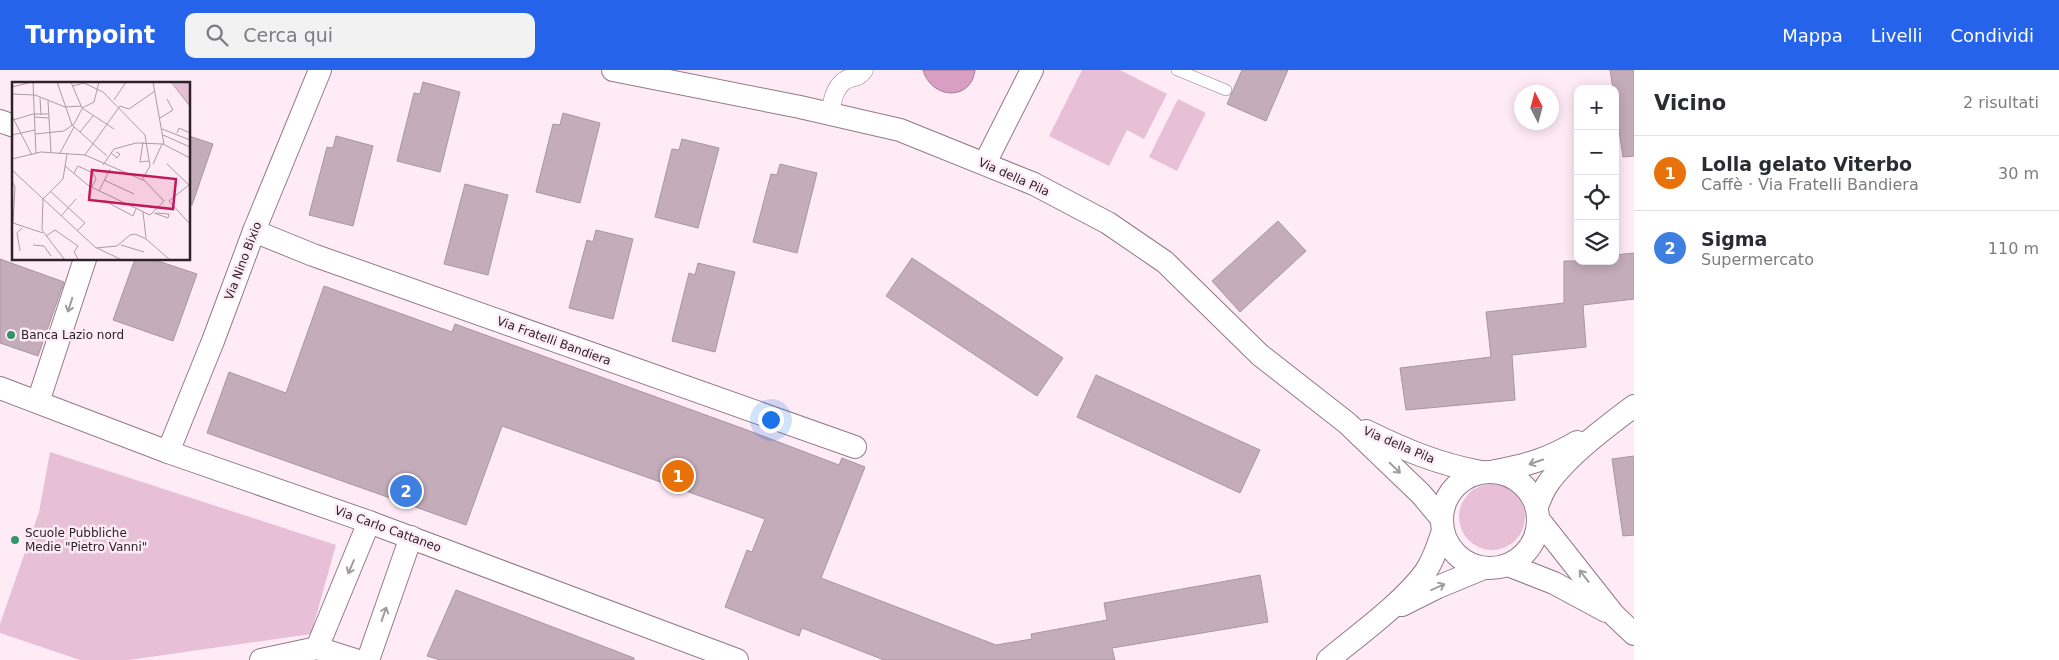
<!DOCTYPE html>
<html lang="it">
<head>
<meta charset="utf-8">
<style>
	:root { --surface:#fff; --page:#f2f2f3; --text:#2b2b33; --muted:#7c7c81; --line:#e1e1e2; --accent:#2563eb }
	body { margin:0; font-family:"DejaVu Sans",sans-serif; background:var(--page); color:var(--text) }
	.controls { position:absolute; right:15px; top:15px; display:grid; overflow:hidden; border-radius:10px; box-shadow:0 2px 12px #0003 }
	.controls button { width:45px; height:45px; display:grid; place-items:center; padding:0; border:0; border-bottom:1px solid var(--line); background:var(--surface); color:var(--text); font:25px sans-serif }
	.compass { position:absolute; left:1514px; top:15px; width:45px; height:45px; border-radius:50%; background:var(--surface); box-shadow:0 2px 12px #0003; rotate:354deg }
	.you { position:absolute; left:770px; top:349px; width:18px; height:18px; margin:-12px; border:4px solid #fff; border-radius:50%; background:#1a73e8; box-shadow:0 0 0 8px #1a73e833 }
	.badge { display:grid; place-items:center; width:32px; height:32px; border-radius:50%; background:var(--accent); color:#fff; font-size:16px; font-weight:700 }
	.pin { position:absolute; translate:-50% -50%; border:2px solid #fff; box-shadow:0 1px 5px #0006 }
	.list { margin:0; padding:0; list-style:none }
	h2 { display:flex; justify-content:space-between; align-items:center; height:65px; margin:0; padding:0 20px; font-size:21px }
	h2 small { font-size:16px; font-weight:400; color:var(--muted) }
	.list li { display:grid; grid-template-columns:32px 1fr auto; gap:15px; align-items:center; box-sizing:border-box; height:75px; padding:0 20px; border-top:1px solid var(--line) }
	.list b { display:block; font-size:19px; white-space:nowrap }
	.list p { margin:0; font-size:16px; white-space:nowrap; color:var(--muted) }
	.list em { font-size:16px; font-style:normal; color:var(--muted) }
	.icon { flex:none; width:28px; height:28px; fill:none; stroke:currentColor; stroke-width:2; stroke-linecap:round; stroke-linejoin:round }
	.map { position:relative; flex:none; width:1634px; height:590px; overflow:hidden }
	header { display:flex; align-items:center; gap:30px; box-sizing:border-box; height:70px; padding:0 25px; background:var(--accent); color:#fff }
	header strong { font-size:24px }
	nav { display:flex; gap:28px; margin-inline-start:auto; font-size:18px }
	.search { width:350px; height:45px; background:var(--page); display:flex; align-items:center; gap:12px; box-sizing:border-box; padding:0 18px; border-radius:10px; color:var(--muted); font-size:19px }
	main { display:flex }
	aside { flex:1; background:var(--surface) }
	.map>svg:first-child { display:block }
	.green { fill:#e7bfd6 }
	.water { fill:#d99fc3; stroke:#a57a95 }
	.building { fill:#c4acba; stroke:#ab94a2 }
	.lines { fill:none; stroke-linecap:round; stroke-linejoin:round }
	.service-casing { stroke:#907a87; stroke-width:12 }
	.pedestrian-casing { stroke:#907a87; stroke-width:19 }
	.minor-casing { stroke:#907a87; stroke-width:24 }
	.service { stroke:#fff; stroke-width:11 }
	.pedestrian { stroke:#fff; stroke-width:18 }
	.minor { stroke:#fff; stroke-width:22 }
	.oneway { stroke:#a09c9f }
	.poi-dot { fill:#35936b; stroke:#ffebf6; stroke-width:2 }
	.labels { text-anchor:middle; stroke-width:5; stroke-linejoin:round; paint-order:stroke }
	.street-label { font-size:12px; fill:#2c2329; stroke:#ffebf6 }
	.poi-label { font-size:12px; fill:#2c2329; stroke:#ffebf6; text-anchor:start }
	.inset-road { fill:none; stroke:#ab9ba4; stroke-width:1 }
	.view { fill:#c2185b; fill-opacity:0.15; stroke:#c2185b; stroke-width:2.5 }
	.inset-edge { fill:none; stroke:#2c2329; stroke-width:2.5 }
</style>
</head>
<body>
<header>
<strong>Turnpoint</strong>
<div class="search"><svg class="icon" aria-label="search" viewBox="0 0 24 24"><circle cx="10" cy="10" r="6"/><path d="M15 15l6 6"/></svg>Cerca qui</div>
<nav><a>Mappa</a><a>Livelli</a><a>Condividi</a></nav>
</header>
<main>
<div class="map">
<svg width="1634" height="590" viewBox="0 0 1634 590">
	<rect width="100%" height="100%" fill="#ffebf6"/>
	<g class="green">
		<polygon points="1082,0 1120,0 1167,24 1144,69 1127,60 1109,96 1049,66"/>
		<polygon points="1178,29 1206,43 1177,101 1149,87"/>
		<polygon points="50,382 336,475 311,564 129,590 80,590 0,563 0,554 39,442"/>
		<circle cx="1492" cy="447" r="33"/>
	</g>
	<path class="water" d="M923,0H975C971,32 931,29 923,0Z"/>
	<g class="building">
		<polygon points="1242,0 1288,0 1266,51 1227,34"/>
		<polygon points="1610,0 1634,0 1634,86 1623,87 1615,34 1615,19 1613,19"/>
		<polygon points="423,12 460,22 440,102 397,91 414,23 420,24"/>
		<polygon points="563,43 600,53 580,133 536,122 553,54 560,55"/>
		<polygon points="189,66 213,74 192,135 189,134"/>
		<polygon points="336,66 373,76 353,156 309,145 327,77 333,78"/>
		<polygon points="682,69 719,78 698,158 655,147 672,79 679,80"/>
		<polygon points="780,94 817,103 797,183 753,172 771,104 777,105"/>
		<polygon points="465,114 508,125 488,205 444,194"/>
		<polygon points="1278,151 1306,181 1240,242 1212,211"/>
		<polygon points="596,160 633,169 613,249 569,238 587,170 593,172"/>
		<polygon points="1634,183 1634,229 1583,235 1586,277 1512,285 1515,330 1406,340 1400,298 1491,287 1486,242 1564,233 1564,191 1615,191 1615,185"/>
		<polygon points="912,188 1063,288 1037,326 886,226"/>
		<polygon points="0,189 64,212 38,286 0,273"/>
		<polygon points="135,189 152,189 197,204 173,271 113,250"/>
		<polygon points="698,193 735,202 715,282 672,271 689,203 695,205"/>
		<polygon points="324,216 452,262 455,254 747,360 839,395 842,388 865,397 821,508 996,575 1032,569 1031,564 1107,550 1104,533 1260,505 1268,552 1112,578 1115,590 884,590 802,558 799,566 725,537 747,480 752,482 765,449 502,356 466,455 207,363 229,302 286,323"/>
		<polygon points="1096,305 1260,380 1240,423 1077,347"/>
		<polygon points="1634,386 1634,465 1623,466 1612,389"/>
		<polygon points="456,520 634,588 634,590 440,590 427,586"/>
	</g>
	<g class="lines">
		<g class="service-casing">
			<polyline id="service" points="1177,0 1226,20"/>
		</g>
		<g class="pedestrian-casing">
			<path id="pedestrian" d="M830,44C832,32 834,19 844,11C852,5 857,10 864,0"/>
		</g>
		<g class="minor-casing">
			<g id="minor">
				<polyline points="613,0 800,37 900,60 1034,114 1108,153 1165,192 1260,285 1347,353 1421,424 1441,448"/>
				<polyline points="0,51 14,56"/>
				<polyline points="985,93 1032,0"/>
				<polyline points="254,161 313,185 855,377"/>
				<polyline points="0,318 168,382 369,452 737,590"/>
				<polyline points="38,332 85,189"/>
				<path d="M1366,361C1405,380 1438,394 1481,402"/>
				<polyline points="168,382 213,271 254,161 320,0"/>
				<path d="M1495,401C1528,395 1548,389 1577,372"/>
				<circle cx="1490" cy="450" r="48"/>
				<path d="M1537,436C1540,429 1543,421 1547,415C1567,386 1606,357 1634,336"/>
				<polyline points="1539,450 1614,545 1634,564"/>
				<polyline points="1508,495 1554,513 1606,541"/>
				<polyline points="1402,535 1438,517 1484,498"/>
				<polyline points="317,578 369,452"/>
				<polyline points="261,590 317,578 355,590"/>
				<polyline points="368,590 411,467"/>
				<path d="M1328,590C1358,565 1404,532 1426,501C1434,489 1438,475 1443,461"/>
			</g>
		</g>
		<use href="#service" class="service"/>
		<use href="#pedestrian" class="pedestrian"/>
		<use href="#minor" class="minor"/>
	</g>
	<defs><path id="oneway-shaft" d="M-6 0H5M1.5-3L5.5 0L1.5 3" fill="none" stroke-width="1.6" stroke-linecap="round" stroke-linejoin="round" transform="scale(1.25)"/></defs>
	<g class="oneway">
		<use href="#oneway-shaft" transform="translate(70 235) rotate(108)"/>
		<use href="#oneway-shaft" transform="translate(1536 392) rotate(161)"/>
		<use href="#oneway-shaft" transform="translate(1395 398) rotate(44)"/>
		<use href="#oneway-shaft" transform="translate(351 497) rotate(113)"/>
		<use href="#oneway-shaft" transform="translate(1584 506) rotate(-128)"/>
		<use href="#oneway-shaft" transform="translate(1438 517) rotate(-24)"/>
		<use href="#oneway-shaft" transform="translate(384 544) rotate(-71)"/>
	</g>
	<g class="poi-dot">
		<circle cx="11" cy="265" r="5"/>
		<circle cx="15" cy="470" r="5"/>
	</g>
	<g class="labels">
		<g class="street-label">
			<text transform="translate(1014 107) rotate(24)" y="4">Via della Pila</text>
			<text transform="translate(243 191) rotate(-69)" y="4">Via Nino Bixio</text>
			<text transform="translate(554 271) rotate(20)" y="4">Via Fratelli Bandiera</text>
			<text transform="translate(1399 375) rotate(23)" y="4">Via della Pila</text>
			<text transform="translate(388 459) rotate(20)" y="4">Via Carlo Cattaneo</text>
		</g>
		<g class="poi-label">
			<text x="21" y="269">Banca Lazio nord</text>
			<text x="25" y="467">Scuole Pubbliche<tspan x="25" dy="14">Medie "Pietro Vanni"</tspan></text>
		</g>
	</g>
	<g transform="translate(12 12)">
		<rect width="178" height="178" fill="#ffebf6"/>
		<path d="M160,0H177V23Z" fill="#e7bfd6"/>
		<path class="inset-road" d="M21,0L24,72M45,0L60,43M59,0L70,26L102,47M141,0L152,62M159,0L178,24M61,4L72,1L91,10L133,53L138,84L130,98M0,5L20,0M0,12L23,13L53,25L69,24M28,16L29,33M102,18L114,0M36,19L39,70M70,26L82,20L87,0M117,27L143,9M0,34L20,73M22,35L37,36M148,36L161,28L155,17M1,38L21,32H37M60,43L95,74M150,47L178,58M68,50L81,34M165,51L167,46L178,51M23,52L52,49L62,42L70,27M0,53L23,48M151,53L178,65M131,60L128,80L137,79M48,71L62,45M99,71L105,76L108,72L104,70M73,73L108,24L117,27M0,77L29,70L73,73L133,99L152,119M141,82L150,62M155,82L177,103M91,83L102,67L124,61L151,62L178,76M53,84L77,104L138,133L152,119M0,88L84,166L105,164L118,153L123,152L134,157L157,177M62,91L66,84L81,91L84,97L80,105M92,98L122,112M0,99L3,105L1,141L31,151M38,109L73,141L65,149M87,109L98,87M31,117L30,148L52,177M31,117L51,97L55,72M77,118L93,119L121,134L124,127M157,119L178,142M157,119L178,102M131,130L134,156M142,131L156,136L157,132L144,131M49,134L64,117M34,154L43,148L66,164L62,170L66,177M21,163L32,164L39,174M109,163L132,170M85,166L108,177M8,169L5,151L10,146"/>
		<path class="view" d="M80,88L164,97L161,127L77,118Z"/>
		<rect width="178" height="178" class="inset-edge"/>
	</g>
</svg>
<div class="controls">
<button>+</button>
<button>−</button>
<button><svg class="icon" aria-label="locate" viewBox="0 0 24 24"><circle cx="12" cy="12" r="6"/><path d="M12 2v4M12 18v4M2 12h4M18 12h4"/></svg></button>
<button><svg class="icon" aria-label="layers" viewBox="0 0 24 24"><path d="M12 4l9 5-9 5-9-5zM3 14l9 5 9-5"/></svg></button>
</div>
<svg class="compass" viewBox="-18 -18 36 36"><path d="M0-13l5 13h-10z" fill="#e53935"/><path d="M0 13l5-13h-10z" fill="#7c7c81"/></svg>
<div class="you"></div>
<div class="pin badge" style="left:678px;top:406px;background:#e8710a">1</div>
<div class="pin badge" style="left:406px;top:421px;background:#3f7fe0">2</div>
</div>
<aside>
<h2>Vicino<small>2 risultati</small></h2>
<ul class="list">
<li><span class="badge" style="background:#e8710a">1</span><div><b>Lolla gelato Viterbo</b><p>Caffè · Via Fratelli Bandiera</p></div><em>30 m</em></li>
<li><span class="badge" style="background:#3f7fe0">2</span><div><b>Sigma</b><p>Supermercato</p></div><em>110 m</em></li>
</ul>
</aside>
</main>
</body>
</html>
